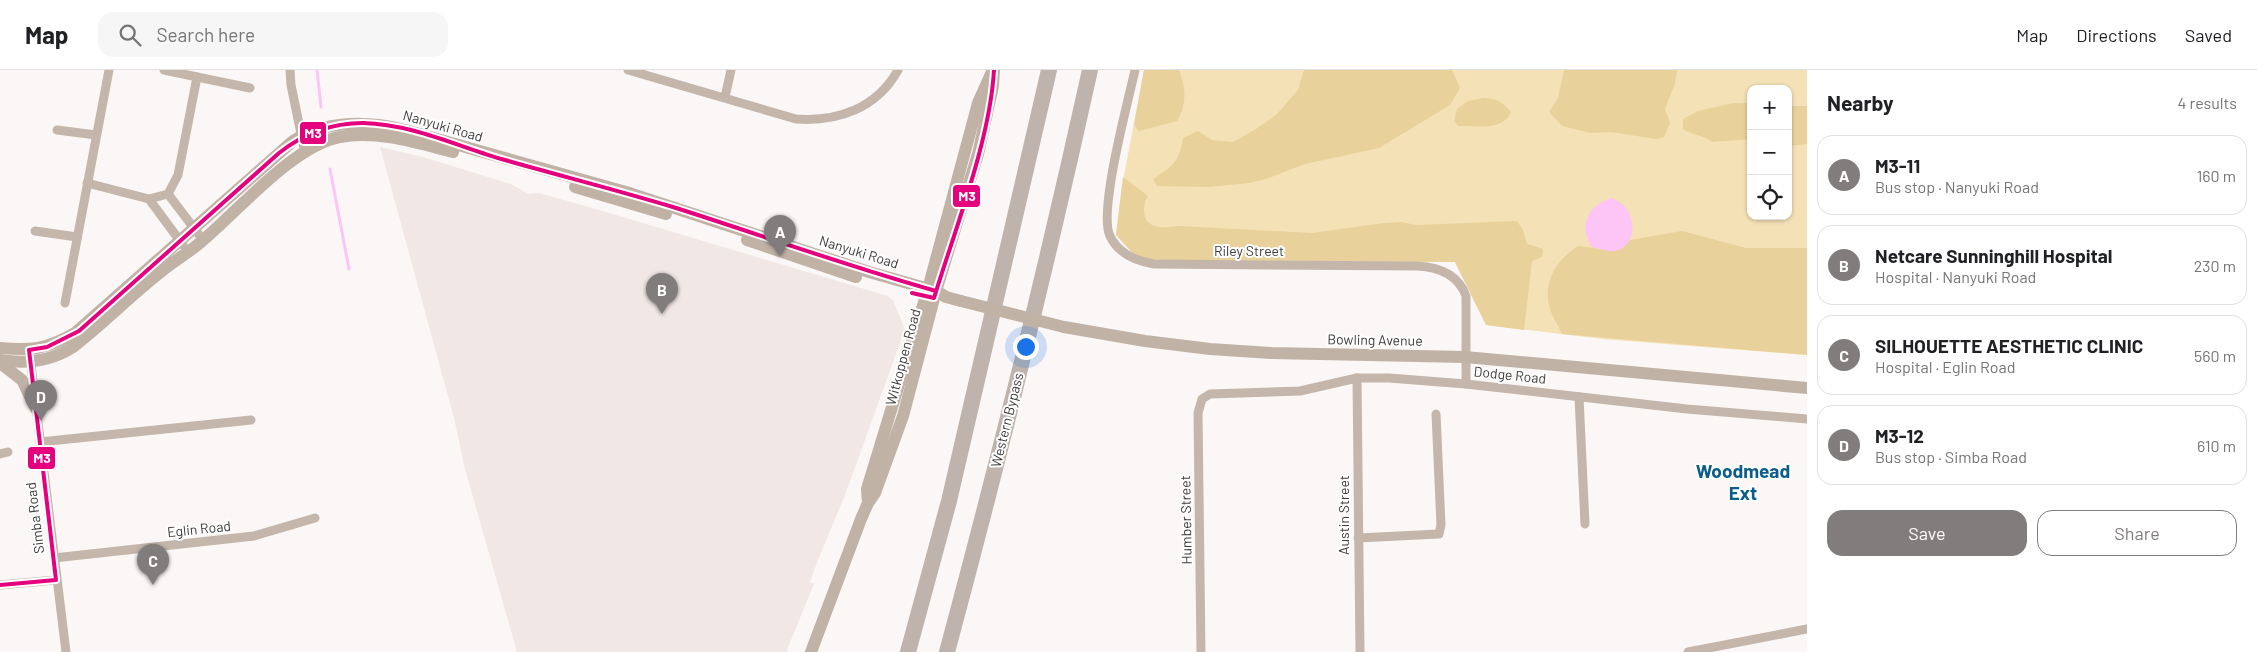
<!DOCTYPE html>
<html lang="en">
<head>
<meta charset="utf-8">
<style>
	:root { --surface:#fff; --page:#f6f6f6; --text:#202124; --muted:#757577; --line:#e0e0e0; --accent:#807d7c }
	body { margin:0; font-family:Barlow,sans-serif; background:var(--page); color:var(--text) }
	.controls { position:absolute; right:15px; top:15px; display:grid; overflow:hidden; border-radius:10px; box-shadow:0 1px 4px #0004 }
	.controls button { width:45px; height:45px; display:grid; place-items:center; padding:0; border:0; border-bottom:1px solid var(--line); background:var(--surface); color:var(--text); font:25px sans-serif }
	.you { position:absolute; left:1025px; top:276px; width:18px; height:18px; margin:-12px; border:4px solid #fff; border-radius:50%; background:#1a73e8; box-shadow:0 0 0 8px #1a73e833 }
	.badge { display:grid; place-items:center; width:32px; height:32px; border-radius:50%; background:var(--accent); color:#fff; font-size:16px; font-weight:700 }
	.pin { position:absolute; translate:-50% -41px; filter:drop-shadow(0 1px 2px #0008) }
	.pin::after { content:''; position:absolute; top:26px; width:18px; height:15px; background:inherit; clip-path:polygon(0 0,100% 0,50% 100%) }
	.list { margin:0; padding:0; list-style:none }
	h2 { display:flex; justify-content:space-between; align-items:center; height:65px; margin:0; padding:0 20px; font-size:21px }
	h2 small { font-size:16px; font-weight:400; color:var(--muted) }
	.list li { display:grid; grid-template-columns:32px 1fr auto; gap:15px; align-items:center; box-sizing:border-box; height:80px; margin:0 10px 10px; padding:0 10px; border:1px solid var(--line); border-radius:15px }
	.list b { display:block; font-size:19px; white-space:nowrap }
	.list p { margin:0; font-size:16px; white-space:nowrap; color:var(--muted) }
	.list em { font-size:16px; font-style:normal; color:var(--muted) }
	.actions { display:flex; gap:10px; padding:15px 20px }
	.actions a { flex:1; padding:11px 0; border:1px solid var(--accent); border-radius:15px; text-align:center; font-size:18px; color:var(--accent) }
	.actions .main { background:var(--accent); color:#fff }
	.icon { flex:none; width:28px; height:28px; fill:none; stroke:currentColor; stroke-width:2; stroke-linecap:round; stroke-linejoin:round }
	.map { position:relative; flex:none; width:1807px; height:582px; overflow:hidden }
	header { display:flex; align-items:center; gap:30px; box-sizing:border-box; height:70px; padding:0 25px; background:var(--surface); border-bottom:1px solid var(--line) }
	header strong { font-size:24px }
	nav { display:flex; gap:28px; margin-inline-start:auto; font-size:18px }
	.search { width:350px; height:45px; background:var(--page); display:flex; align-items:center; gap:12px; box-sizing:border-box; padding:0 18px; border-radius:15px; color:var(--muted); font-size:19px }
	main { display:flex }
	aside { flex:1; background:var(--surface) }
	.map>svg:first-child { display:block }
	.built { fill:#f1e8e6 }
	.green { fill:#f4e1b5; fill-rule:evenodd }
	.forest { fill:#e8d19a }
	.water { fill:#fcc5f6 }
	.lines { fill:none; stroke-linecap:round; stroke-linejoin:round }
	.stream { stroke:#fcc5f6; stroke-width:3 }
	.street { stroke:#c4b6aa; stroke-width:9 }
	.secondary { stroke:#c1b2a6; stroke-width:12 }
	.highway { stroke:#bfb4ad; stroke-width:16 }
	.secondary-bridge { stroke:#c1b2a6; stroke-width:12 }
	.bus-1-casing { stroke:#fff; stroke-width:8 }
	.bus-1 { stroke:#e5007d; stroke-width:4 }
	.labels { text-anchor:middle; stroke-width:4; stroke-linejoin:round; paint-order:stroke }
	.street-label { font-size:14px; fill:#3d3b3a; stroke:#fff }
	.district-label { font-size:19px; font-weight:bold; fill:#0c5d89; stroke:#fff }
	.line-badge { stroke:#fff; stroke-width:2 }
	.badge-label { font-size:14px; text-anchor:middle; font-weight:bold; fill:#fff }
</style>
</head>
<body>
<header>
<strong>Map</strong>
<div class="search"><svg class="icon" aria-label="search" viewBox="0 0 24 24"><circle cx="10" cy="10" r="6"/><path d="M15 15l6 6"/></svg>Search here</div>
<nav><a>Map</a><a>Directions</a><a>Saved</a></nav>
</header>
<main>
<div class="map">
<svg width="1807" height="582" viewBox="0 0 1807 582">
	<rect width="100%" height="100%" fill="#fbf7f6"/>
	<polygon class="built" points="380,77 423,87 511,114 529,124 539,123 589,137 888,226 893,230 904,257 900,273 845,425 818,490 810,512 814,514 786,582 517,582 465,399 454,348"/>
	<path class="green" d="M1144,0H1807V285L1602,269L1486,255L1455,192L1139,190L1116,165L1122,116ZM1751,19H1788V146H1751Z"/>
	<g class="forest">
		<path d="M1144,0H1179C1186,19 1187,33 1177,51L1139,61L1134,55Z"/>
		<path d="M1304,0H1452L1460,18L1450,35L1379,78L1305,94L1269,108L1249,113L1208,117L1157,116L1153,109C1173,96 1179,92 1183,68L1198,61L1212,70L1233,72L1256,59L1276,45L1298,20Z"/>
		<polygon points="1564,0 1677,0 1675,13 1665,39 1670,53 1664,67 1656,69 1611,62 1591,63 1562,56 1549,42 1558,28"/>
		<path d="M1483,28C1497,28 1502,32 1511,42C1502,62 1477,55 1458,56L1454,51L1457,39L1468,31Z"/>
		<path d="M1733,33H1751V69L1712,72C1702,64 1693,66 1683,59V49L1698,41Z"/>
		<polygon points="1788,36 1807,36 1807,74 1788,76"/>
		<path d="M1123,107L1148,126C1141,137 1142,155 1159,157C1166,158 1174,156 1180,156L1312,163L1384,153L1401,152L1416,155L1517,151L1523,160L1527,174L1543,179L1542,187L1532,191L1524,260L1486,255L1455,192L1139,190L1116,165Z"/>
		<path d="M1682,161L1746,178H1807V285L1562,264C1558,255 1551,245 1549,235C1543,210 1558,189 1578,176C1596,177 1617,187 1630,170Z"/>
	</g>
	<path class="water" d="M1612,128C1615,130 1620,131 1622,134C1637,146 1637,177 1615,181C1608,182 1598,178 1592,177C1577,156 1589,134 1612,128Z"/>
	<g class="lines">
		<g class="stream">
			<polyline points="317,0 321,37"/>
			<polyline points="330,99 349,199"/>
		</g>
		<g class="street">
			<polyline points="164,0 250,18"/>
			<polyline points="290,0 291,15 305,83"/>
			<path d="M628,0L796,49C838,52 877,38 898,0"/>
			<path d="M1135,0C1128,32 1098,142 1110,166C1118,183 1136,191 1154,194L1417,196C1439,197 1458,204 1466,226V314"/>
			<polyline points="725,27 731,0"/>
			<polyline points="57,60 96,65"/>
			<polyline points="87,113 149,129 168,124 178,105 197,7"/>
			<polyline points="168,124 203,170"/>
			<polyline points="149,129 183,175"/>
			<polyline points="35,161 77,167"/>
			<polyline points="65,233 109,0"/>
			<polyline points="30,287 66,582"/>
			<polyline points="1357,308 1360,582"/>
			<polyline points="1579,327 1585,454"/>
			<polyline points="40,372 251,350"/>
			<polyline points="0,384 8,382"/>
			<polyline points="1358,468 1439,464 1441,455 1436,344"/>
			<polyline points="54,488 254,466 315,448"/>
			<polyline points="0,515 56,510"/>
			<polyline points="1201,582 1198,343 1202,329 1210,324 1300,321 1357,308 1389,308 1466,314 1687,339 1807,349"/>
			<polyline points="1688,582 1807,559"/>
		</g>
		<g class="secondary">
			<polyline points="575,117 666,144"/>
			<polyline points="747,170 856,207"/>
			<polyline points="1064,257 1145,271 1210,279 1271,283 1465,287 1807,318"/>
			<path d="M0,278C32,281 47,279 75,263L293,71C327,50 368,51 405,60L626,122L869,202L936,221L946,227L961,231"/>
			<path d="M0,290C26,294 50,292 73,277C104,253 131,225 162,201C175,190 190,182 202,171C238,141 294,75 340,67C377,60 418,73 453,82"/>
			<polyline points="0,293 22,310 36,339"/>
			<polyline points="868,433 867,419 928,219 978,33 991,4"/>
			<polyline points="811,582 861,449 868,433 875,423 903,346 936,221 978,84 993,16 994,0"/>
		</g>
		<g class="highway">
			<polyline points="908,582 949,431 1049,0"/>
			<path d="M947,582C999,389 1047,195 1090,0"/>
		</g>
		<polyline class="secondary-bridge" points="961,231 1064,257"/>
		<g class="bus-1-casing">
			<g id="bus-1">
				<path d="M912,223L934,228C955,159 990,71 994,0"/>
				<path d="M0,515L56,510L29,280L47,277L79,261L279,83C303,64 332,53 363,53C412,54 459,77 505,90C561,106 617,120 673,137C761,165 847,196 936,221"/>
			</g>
		</g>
		<use href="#bus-1" class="bus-1"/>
	</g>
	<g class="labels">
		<g class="street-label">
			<text transform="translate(443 56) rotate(16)" y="5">Nanyuki Road</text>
			<text x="1249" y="186">Riley Street</text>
			<text transform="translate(859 182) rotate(17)" y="5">Nanyuki Road</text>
			<text transform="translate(1375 270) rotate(1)" y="5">Bowling Avenue</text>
			<text transform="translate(903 287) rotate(-75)" y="5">Witkoppen Road</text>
			<text transform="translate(1510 305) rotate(6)" y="5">Dodge Road</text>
			<text transform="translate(1007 350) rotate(-76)" y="5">Western Bypass</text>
			<text transform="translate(1344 445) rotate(-90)" y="5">Austin Street</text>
			<text transform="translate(35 448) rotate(-97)" y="5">Simba Road</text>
			<text transform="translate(1186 450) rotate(-91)" y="5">Humber Street</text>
			<text transform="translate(199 459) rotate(-6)" y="5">Eglin Road</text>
		</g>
		<g class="district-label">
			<text x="1743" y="408">Woodmead<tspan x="1743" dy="22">Ext</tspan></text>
		</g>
	</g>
	<g class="line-badge">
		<rect x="299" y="51" width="28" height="24" rx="5" fill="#e5007d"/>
		<rect x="952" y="114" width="29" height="24" rx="5" fill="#e5007d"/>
		<rect x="27" y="376" width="29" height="24" rx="5" fill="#e5007d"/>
	</g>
	<g class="badge-label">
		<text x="313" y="68">M3</text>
		<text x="967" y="131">M3</text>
		<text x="42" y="393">M3</text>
	</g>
</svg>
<div class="controls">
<button>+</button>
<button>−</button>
<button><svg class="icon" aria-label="locate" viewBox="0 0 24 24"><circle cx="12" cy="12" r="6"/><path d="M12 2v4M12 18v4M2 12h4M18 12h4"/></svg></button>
</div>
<div class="you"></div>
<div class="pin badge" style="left:780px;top:186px">A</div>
<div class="pin badge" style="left:662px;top:244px">B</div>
<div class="pin badge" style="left:153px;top:515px">C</div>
<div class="pin badge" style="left:41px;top:351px">D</div>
</div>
<aside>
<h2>Nearby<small>4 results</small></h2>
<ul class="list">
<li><span class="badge">A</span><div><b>M3-11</b><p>Bus stop · Nanyuki Road</p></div><em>160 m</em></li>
<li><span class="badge">B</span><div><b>Netcare Sunninghill Hospital</b><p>Hospital · Nanyuki Road</p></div><em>230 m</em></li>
<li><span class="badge">C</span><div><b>SILHOUETTE AESTHETIC CLINIC</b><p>Hospital · Eglin Road</p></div><em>560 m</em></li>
<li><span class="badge">D</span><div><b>M3-12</b><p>Bus stop · Simba Road</p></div><em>610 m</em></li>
</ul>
<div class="actions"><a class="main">Save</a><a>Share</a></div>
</aside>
</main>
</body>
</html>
